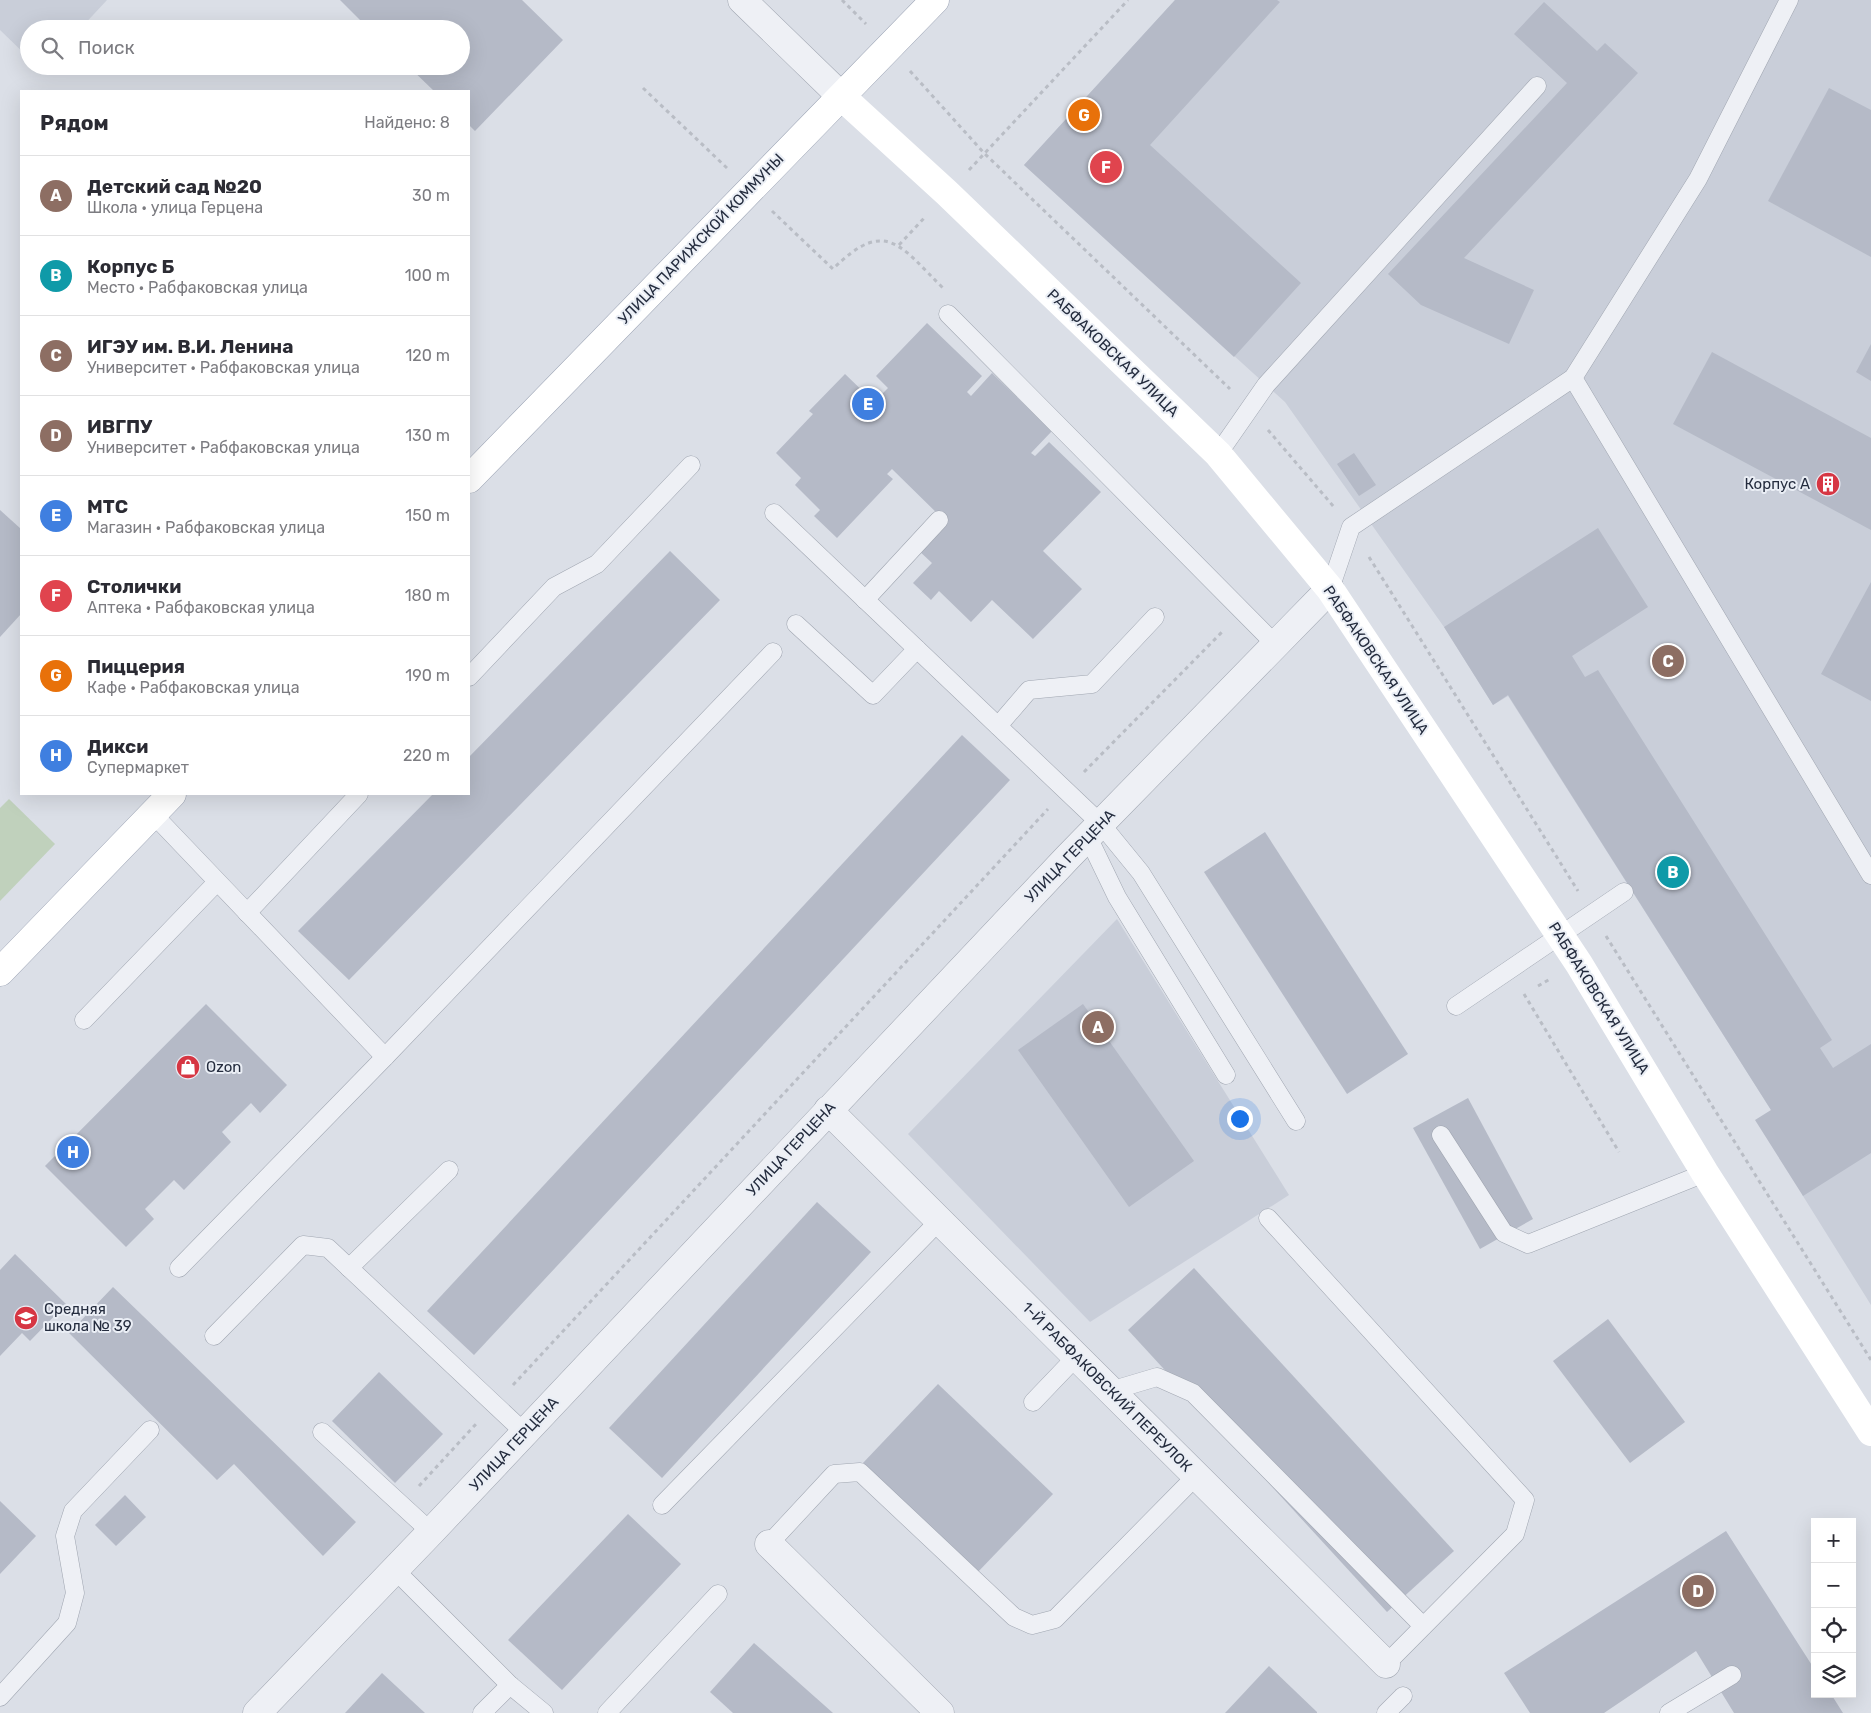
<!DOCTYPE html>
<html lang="ru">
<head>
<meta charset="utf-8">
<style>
	:root { --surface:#fff; --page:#f7f7f7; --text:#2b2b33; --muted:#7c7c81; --line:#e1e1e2; --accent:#1a73e8 }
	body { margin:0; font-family:Rubik,sans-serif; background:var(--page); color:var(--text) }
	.controls { position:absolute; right:15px; bottom:15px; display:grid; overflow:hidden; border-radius:0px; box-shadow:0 5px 20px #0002 }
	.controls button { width:45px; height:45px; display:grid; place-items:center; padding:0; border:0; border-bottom:1px solid var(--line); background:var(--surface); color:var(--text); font:25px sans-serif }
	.you { position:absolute; left:1239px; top:1118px; width:18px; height:18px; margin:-12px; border:4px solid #fff; border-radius:50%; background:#1a73e8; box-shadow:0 0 0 8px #1a73e833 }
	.badge { display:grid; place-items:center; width:32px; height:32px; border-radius:50%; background:var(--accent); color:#fff; font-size:16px; font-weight:700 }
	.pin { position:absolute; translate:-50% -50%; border:2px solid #fff; box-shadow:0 1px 5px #0006 }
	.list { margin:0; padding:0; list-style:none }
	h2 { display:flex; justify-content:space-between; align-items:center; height:65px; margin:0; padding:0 20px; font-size:21px }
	h2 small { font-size:16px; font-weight:400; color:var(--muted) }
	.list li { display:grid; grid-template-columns:32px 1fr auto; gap:15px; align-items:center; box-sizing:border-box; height:80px; padding:0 20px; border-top:1px solid var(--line) }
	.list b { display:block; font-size:19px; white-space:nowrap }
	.list p { margin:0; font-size:16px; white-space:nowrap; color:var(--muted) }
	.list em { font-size:16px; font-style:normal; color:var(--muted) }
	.icon { flex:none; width:28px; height:28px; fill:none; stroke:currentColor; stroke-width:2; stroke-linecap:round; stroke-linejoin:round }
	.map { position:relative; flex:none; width:1871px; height:1713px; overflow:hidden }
	.search { position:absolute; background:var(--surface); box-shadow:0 5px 20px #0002; left:20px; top:20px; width:450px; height:55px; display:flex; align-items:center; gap:12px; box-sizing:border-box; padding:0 18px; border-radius:28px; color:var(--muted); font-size:19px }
	.panel { position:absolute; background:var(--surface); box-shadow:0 5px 20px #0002; left:20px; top:90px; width:450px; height:705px; border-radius:0px }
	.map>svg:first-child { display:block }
	.built { fill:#c9ced9 }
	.green { fill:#c0d1bc }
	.building { fill:#b5bac7 }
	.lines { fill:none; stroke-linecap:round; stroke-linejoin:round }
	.service-casing { stroke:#a0a6b1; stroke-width:19 }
	.minor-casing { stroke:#a0a6b1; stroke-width:29 }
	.tertiary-casing { stroke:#a0a6b1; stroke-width:29 }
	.primary-casing { stroke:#9aa2b3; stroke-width:29 }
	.path { stroke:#b9bdc5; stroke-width:3; stroke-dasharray:4 4; stroke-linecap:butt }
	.service { stroke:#eef0f5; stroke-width:18 }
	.minor { stroke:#eef0f5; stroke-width:28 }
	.tertiary { stroke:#eef0f5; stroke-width:28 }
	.secondary { stroke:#fff; stroke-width:28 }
	.primary { stroke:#fff; stroke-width:28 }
	.labels { text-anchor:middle; stroke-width:4; stroke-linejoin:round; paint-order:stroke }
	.street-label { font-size:15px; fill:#242c3e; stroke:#eaeef5 }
	.poi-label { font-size:15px; fill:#242c3e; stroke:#eaeef5; text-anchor:start }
</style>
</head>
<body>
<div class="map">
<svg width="1871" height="1713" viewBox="0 0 1871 1713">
	<rect width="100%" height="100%" fill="#dbdfe7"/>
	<g class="built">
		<polygon points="0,0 107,0 80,29 29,29 29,58 0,30"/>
		<polygon points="1175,0 1871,0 1871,1305 1803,1196 1771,1110 1508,696 1493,705 1444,627 1285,402 1024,165"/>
		<polygon points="1117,919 1289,1195 1090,1322 908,1134"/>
	</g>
	<polygon class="green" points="9,799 55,844 0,901 0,808"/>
	<g class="building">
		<polygon points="340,0 522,0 563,40 475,131 469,125 469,91 434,91 408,66 461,66 461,29 369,29"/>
		<polygon points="1175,0 1277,0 1280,2 1150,145 1301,283 1234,357 1024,165"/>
		<polygon points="1544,2 1597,51 1605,43 1638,73 1464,258 1534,290 1509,344 1421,305 1388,274 1567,83 1514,34"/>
		<polygon points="1829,88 1871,110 1871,257 1768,201"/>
		<polygon points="927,323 982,376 967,392 971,396 992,373 1052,431 1031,453 1035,456 1049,442 1101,492 1043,551 1082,589 1033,639 992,600 971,622 939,591 931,600 913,583 932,563 917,549 945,521 892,469 887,474 893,479 837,538 814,516 820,510 795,485 801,478 776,453 813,414 809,411 845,374 874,402 888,388 876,376"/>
		<polygon points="1871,344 1871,381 1856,372"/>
		<polygon points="1712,352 1871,438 1871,530 1673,424"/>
		<polygon points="1354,453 1376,485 1359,496 1337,464"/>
		<polygon points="0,510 21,529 21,614 0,637"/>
		<polygon points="1598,528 1648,607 1572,656 1585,677 1598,670 1832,1040 1820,1048 1833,1068 1871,1044 1871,1153 1803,1196 1755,1120 1771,1110 1508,695 1493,705 1444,627"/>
		<polygon points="670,551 720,600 349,980 298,931 433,794 469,794 469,757"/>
		<polygon points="1871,582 1871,701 1821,674"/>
		<polygon points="962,735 1010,780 474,1355 427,1311"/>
		<polygon points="1265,832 1408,1054 1347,1094 1204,872"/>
		<polygon points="206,1004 287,1085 260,1113 251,1103 222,1132 231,1142 184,1190 174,1180 145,1209 154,1219 126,1247 45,1166"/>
		<polygon points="1083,1004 1194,1161 1129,1207 1018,1050"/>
		<polygon points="1468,1098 1533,1219 1480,1249 1413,1128"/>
		<polygon points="817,1202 871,1252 662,1478 609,1428"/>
		<polygon points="15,1254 66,1304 30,1341 22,1333 0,1356 0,1270"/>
		<polygon points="1194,1268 1454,1551 1387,1612 1128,1330"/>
		<polygon points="113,1287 356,1522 323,1556 234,1464 217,1480 69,1333"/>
		<polygon points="1608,1319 1685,1422 1630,1463 1553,1361"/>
		<polygon points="379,1372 443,1434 395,1483 332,1421"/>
		<polygon points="938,1384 1053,1494 976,1574 862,1464"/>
		<polygon points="125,1495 146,1517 116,1546 95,1525"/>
		<polygon points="0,1501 36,1536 0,1574"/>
		<polygon points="628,1514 681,1564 562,1690 508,1640"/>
		<polygon points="1726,1531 1815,1670 1815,1694 1831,1694 1843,1713 1734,1713 1696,1651 1604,1713 1530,1713 1504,1673"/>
		<polygon points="754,1643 833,1713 733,1713 710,1692"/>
		<polygon points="1269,1666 1317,1712 1317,1713 1225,1713"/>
		<polygon points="382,1673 425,1713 345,1713"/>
	</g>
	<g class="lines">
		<g class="service-casing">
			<g id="service">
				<polyline points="948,314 1276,645"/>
				<polyline points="1573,378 1871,875"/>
				<polyline points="1218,454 1266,385 1537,86"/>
				<polyline points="774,513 1101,824 1141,873 1296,1121"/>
				<polyline points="1330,589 1351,527 1573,378 1698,179 1789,0"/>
				<polyline points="865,600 939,520"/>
				<polyline points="796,624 873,695 917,649"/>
				<polyline points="469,677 554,587 597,564 691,465"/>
				<polyline points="998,726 1029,690 1092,684 1155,617"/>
				<polyline points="153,814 385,1057"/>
				<polyline points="1088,837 1117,897 1226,1075"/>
				<polyline points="247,913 359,794"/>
				<polyline points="1456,1006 1624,892"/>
				<polyline points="84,1020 217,882"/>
				<polyline points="1441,1135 1504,1233 1528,1244 1705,1173"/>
				<polyline points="1268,1218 1525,1500 1515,1534 1386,1664"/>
				<polyline points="179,1268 385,1057 773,652"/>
				<polyline points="349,1268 449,1170"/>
				<polyline points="214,1336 303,1245 328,1248 525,1433"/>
				<polyline points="1110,1391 1157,1377 1193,1393 1423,1626"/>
				<polyline points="1033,1402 1076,1357"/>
				<polyline points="322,1432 431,1532"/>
				<polyline points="662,1505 939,1221"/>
				<polyline points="769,1544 834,1474 860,1472 1014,1617 1032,1625 1055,1619 1196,1476"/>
				<polyline points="395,1570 510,1685 544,1713"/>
				<polyline points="0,1697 67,1623 75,1593 65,1536 73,1511 150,1430"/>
				<polyline points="482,1713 510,1685"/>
				<polyline points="607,1713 718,1594"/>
				<polyline points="1386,1713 1403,1696"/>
				<polyline points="1669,1713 1732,1675"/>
			</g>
		</g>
		<g class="minor-casing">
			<g id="minor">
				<polyline points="828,1110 1386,1664"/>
				<polyline points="769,1544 940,1713"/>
				<polyline points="257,1713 431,1532 1068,857 1330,589"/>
			</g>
		</g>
		<g class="tertiary-casing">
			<polyline id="tertiary" points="742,0 842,97"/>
		</g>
		<g class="primary-casing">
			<g id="primary">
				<polyline points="469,479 935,0"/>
				<polyline points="0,972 172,794"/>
			</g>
		</g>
		<g class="path">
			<polyline points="842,0 866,24"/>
			<polyline points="910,71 984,153 1230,389"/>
			<polyline points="643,88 728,169"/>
			<polyline points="969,170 1128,0"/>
			<path d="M772,211L833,269C886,216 901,247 943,288"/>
			<polyline points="899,245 926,216"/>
			<polyline points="1268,430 1334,507"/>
			<polyline points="1369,557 1578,891"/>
			<polyline points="1084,772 1223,631"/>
			<polyline points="1606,936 1871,1360"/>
			<polyline points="1538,986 1550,979"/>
			<polyline points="1524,994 1619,1152"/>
			<polyline points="513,1385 1048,809"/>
			<polyline points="419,1486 476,1424"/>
		</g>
		<use href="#service" class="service"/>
		<use href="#minor" class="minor"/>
		<use href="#tertiary" class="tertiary"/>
		<polyline class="secondary" points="842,97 947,193 1218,454 1330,589 1579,964 1705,1173 1871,1432"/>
		<use href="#primary" class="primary"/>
	</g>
	<defs>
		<g id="building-disc" transform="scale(1.25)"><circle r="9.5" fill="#d63643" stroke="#eaeef5"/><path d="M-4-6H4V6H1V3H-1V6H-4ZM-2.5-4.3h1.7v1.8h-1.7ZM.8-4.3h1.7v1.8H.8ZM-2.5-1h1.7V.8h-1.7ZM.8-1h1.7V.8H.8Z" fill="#fff"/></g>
		<g id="shop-disc" transform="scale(1.25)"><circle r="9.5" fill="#d63643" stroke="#eaeef5"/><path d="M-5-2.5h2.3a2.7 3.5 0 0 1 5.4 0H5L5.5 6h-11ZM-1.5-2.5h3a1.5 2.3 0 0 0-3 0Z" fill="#fff"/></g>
		<g id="school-disc" transform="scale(1.25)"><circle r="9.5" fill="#d63643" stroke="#eaeef5"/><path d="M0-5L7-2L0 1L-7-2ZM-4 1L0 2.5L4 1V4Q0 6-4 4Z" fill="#fff"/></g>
	</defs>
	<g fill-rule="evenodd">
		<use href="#building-disc" x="1828" y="484"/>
		<use href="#shop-disc" x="188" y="1067"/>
		<use href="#school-disc" x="26" y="1318"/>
	</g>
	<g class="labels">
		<g class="street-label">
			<text transform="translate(701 239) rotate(-46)" y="5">УЛИЦА ПАРИЖСКОЙ КОММУНЫ</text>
			<text transform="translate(1113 353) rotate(44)" y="5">РАБФАКОВСКАЯ УЛИЦА</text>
			<text transform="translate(1376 660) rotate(56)" y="5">РАБФАКОВСКАЯ УЛИЦА</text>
			<text transform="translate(1070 856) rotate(-46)" y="5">УЛИЦА ГЕРЦЕНА</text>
			<text transform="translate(1599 998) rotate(58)" y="5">РАБФАКОВСКАЯ УЛИЦА</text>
			<text transform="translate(791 1149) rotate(-47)" y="5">УЛИЦА ГЕРЦЕНА</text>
			<text transform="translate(1107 1387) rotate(45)" y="5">1-Й РАБФАКОВСКИЙ ПЕРЕУЛОК</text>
			<text transform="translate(514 1444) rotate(-47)" y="5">УЛИЦА ГЕРЦЕНА</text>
		</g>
		<g class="poi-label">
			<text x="1810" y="489" text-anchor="end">Корпус А</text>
			<text x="206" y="1072">Ozon</text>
			<text x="44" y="1314">Средняя<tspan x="44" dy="17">школа № 39</tspan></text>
		</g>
	</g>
</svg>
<div class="controls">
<button>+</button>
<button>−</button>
<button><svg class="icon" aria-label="locate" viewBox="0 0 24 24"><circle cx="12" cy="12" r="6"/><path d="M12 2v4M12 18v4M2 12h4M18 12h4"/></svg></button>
<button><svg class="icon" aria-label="layers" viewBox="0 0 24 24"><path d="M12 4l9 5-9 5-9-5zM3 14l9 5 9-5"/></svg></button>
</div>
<div class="you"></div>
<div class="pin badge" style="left:1098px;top:1027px;background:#8d6e63">A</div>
<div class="pin badge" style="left:1673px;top:872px;background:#0f9aa8">B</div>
<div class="pin badge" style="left:1668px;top:661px;background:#8d6e63">C</div>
<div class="pin badge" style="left:1698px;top:1591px;background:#8d6e63">D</div>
<div class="pin badge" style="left:868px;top:404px;background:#3f7fe0">E</div>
<div class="pin badge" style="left:1106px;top:167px;background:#e0444e">F</div>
<div class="pin badge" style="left:1084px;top:115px;background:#e8710a">G</div>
<div class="pin badge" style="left:73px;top:1152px;background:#3f7fe0">H</div>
<div class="search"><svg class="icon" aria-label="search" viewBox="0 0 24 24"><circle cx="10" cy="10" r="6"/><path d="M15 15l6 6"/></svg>Поиск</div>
<section class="panel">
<h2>Рядом<small>Найдено: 8</small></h2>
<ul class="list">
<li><span class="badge" style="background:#8d6e63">A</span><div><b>Детский сад №20</b><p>Школа · улица Герцена</p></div><em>30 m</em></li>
<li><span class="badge" style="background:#0f9aa8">B</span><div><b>Корпус Б</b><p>Место · Рабфаковская улица</p></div><em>100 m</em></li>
<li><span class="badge" style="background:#8d6e63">C</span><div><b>ИГЭУ им. В.И. Ленина</b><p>Университет · Рабфаковская улица</p></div><em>120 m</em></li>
<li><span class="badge" style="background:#8d6e63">D</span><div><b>ИВГПУ</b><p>Университет · Рабфаковская улица</p></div><em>130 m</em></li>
<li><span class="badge" style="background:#3f7fe0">E</span><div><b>МТС</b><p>Магазин · Рабфаковская улица</p></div><em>150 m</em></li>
<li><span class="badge" style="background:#e0444e">F</span><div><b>Столички</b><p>Аптека · Рабфаковская улица</p></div><em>180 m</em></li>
<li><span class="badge" style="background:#e8710a">G</span><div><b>Пиццерия</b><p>Кафе · Рабфаковская улица</p></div><em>190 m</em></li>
<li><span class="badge" style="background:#3f7fe0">H</span><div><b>Дикси</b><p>Супермаркет</p></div><em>220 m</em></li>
</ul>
</section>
</div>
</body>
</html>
